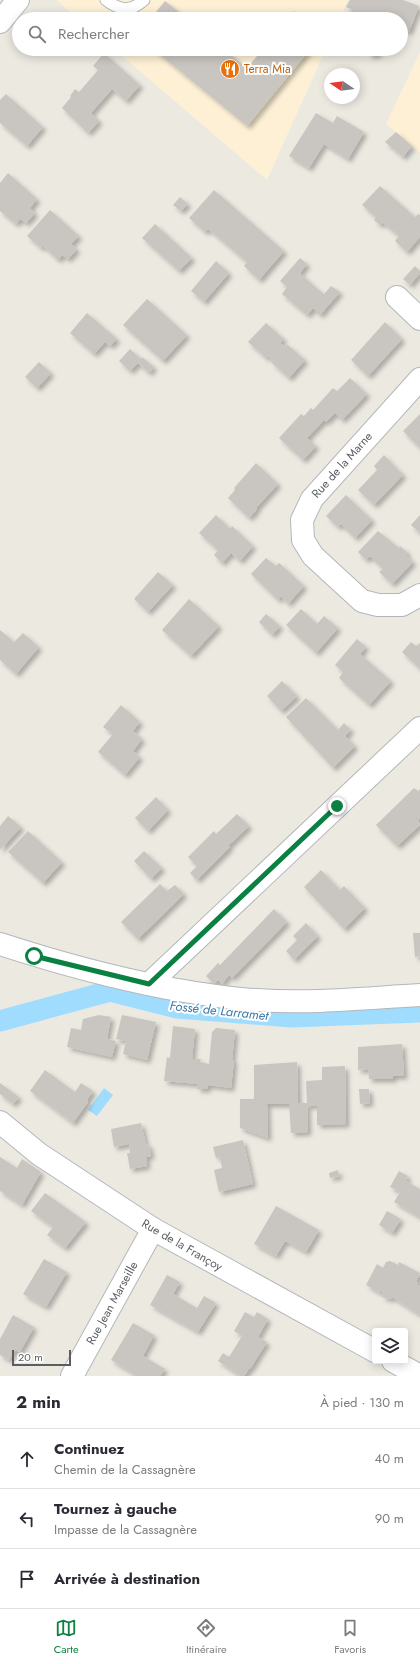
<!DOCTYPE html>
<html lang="fr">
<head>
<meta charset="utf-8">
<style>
	:root { --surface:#fff; --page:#f2f2f3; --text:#2b2b33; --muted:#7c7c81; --line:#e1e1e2; --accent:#0b8043 }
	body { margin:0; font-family:Jost,sans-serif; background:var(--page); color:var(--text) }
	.controls { position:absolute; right:12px; bottom:12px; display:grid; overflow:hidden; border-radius:4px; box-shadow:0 2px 10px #0003 }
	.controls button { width:36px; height:36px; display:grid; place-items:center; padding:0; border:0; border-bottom:1px solid var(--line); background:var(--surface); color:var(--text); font:20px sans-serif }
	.compass { position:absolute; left:324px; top:68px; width:36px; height:36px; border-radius:50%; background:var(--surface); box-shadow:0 2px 10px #0003; rotate:283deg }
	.scale { position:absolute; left:12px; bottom:10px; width:59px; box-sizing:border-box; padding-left:4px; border:2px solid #595e61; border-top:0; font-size:11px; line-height:14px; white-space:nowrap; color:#595e61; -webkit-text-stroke:3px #fff; paint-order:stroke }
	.stop { position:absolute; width:12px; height:12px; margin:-9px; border:3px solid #0b8043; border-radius:50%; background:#fff }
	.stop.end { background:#0b8043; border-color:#fff; box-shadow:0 1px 4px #0008 }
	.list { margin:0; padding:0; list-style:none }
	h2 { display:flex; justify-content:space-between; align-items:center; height:52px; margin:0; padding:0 16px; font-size:17px }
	h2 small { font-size:13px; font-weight:400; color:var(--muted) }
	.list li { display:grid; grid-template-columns:26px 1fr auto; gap:12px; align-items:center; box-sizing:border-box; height:60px; padding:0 16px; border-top:1px solid var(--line) }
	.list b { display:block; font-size:15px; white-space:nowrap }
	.list p { margin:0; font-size:13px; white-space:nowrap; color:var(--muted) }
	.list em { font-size:13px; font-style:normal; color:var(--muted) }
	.icon { flex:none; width:22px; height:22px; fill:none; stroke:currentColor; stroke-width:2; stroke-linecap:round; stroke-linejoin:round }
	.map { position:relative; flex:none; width:420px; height:1376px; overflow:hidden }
	.search { position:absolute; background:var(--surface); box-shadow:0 2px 10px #0003; left:12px; right:12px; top:12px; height:44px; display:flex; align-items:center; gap:10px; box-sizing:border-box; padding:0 14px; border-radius:22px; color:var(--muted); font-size:15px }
	.sheet { height:232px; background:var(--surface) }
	nav { display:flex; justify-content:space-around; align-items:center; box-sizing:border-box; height:56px; border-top:1px solid var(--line); background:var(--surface); font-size:11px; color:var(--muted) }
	nav a { display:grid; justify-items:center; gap:2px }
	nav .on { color:var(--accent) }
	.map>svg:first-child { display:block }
	.commercial { fill:#fdf0d5 }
	.water { fill:#9fdcfd }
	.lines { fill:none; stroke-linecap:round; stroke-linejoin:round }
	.canal { stroke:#9fdcfd; stroke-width:21 }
	.building { fill:#c9c5c0; filter:url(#shadow) }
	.service-casing { stroke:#b3b7bb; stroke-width:13 }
	.minor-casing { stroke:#b3b7bb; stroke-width:24 }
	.service { stroke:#fff; stroke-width:11 }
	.minor { stroke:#fff; stroke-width:22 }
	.route { stroke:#0b8043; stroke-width:5 }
	.labels { text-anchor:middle; stroke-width:4; stroke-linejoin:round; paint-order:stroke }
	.food-label { font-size:12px; fill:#c56008; stroke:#fff; text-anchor:start }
	.street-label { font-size:12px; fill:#595e61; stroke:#fff }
	.water-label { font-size:13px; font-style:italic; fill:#3c78a5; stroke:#fff }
</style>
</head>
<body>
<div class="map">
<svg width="420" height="1376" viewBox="0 0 420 1376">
	<defs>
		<filter id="shadow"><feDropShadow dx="3.5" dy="3.5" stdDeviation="2" flood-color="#0004"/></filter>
	</defs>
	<rect width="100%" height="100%" fill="#ece9e1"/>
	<g class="commercial">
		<polygon points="56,0 348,0 340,19 79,19"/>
		<polygon points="114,49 326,49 267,180"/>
		<polygon points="420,52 420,153 386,124"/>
	</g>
	<polygon class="water" points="104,1088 113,1095 97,1116 88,1110"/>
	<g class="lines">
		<polyline class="canal" points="0,1021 110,991 177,1008 291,1017 420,1012"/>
	</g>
	<g class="building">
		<polygon points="350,0 403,0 419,6 409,32 401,28 401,19 377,19 346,7"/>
		<polygon points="165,1 188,19 150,19"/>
		<polygon points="294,11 304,19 288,19"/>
		<polygon points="153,49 224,49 247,68 263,49 310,49 247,126"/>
		<polygon points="368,49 378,49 379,53 370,56"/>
		<polygon points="104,53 140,85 126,101 112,89 91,113 99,121 88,133 62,108 71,97 70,96 75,89 79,92 98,70 93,66"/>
		<polygon points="6,94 43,127 27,146 0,123 0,100"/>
		<polygon points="316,113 333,123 337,116 364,132 348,159 324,144 309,168 289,156"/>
		<polygon points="396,132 412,146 403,157 385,142"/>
		<polygon points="8,173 37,199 30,208 35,213 26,223 20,219 16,224 0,211 0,183"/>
		<polygon points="380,186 415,217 418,214 420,215 420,237 407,252 395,241 399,236 382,222 380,225 374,220 376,217 362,205"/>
		<polygon points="214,190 284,251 259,280 244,266 247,262 220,239 208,229 205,232 189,218"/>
		<polygon points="180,197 188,204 181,211 173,205"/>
		<polygon points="50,210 79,236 71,244 77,249 68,259 62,255 58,260 43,246 41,248 27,236"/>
		<polygon points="155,224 192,258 179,271 142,238"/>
		<polygon points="300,258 307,264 300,273 315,287 324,294 331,286 340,292 320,315 313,308 307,315 282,294 287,287 280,281"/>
		<polygon points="216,261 229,273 204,302 191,291"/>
		<polygon points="415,266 420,271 420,273 410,285 403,279"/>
		<polygon points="147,299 187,335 163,361 123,325"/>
		<polygon points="87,313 117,339 110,346 105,342 94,354 70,333"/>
		<polygon points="385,322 402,339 368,376 351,360"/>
		<polygon points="266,323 284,339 280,343 285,347 287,344 305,360 289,378 271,362 273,360 268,356 266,358 248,342"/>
		<polygon points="130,349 141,359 142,357 154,367 149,373 138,363 130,371 119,361"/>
		<polygon points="39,362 51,373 37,388 25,377"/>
		<polygon points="350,378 367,394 342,420 335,413 326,422 324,420 307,438 316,446 303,460 279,438 301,414 304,416 311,408 313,410 333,388 337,391"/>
		<polygon points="420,414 420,448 403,431"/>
		<polygon points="384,455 403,475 374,505 358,490 377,470 374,466"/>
		<polygon points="256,463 278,484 256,508 257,509 249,518 228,498 235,490 234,488"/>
		<polygon points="346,495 372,520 355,538 341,524 338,527 326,516"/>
		<polygon points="216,515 230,529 232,526 253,546 240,561 231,553 222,563 214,555 218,550 199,533"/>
		<polygon points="420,515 420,533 411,525"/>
		<polygon points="378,531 399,548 400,546 408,553 406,555 413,562 392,584 379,572 383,569 370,556 366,560 358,552"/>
		<polygon points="266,558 276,566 279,563 304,586 288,604 281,596 278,600 251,574"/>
		<polygon points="158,572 173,585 148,612 134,599"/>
		<polygon points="189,599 219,626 191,656 162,630"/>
		<polygon points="301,609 317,624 324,616 338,628 316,653 286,625"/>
		<polygon points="266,614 280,626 272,635 259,622"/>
		<polygon points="0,630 14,642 23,633 39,647 16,674 0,660"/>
		<polygon points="357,639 366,647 360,654 391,681 369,705 339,678 343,672 335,665"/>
		<polygon points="411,642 416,646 420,643 420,669 402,652"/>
		<polygon points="282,681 297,696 281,711 267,696"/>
		<polygon points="306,698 338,730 344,723 351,730 345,736 355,746 333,768 286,717"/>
		<polygon points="121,705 140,722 133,731 142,739 133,751 140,757 125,775 98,752 113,734 103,727"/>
		<polygon points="414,788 418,791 420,789 420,818 418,820 420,825 397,846 376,825"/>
		<polygon points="156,797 168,810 148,831 135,818"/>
		<polygon points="237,814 249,826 228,846 230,847 197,880 190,873 197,866 188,857 214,831 216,834"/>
		<polygon points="8,816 21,827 0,850 0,826"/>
		<polygon points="28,831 62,862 43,883 8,852"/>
		<polygon points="144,851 162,868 151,879 134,861"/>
		<polygon points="321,870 340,890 344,886 365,908 344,929 304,887"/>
		<polygon points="160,884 167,891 175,885 184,894 138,939 121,922"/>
		<polygon points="274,909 287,922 232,978 229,975 222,984 218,980 214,984 206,976 218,963 220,965"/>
		<polygon points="306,923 318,936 294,960 286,951 297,940 293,936"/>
		<polygon points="413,933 420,933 420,956 415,957"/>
		<polygon points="99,1015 111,1017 107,1039 116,1041 112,1057 67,1047 71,1028 81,1030 83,1019"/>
		<polygon points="122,1015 156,1022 147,1060 123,1054 126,1041 116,1039"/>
		<polygon points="173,1026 195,1029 192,1059 201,1059 200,1062 209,1064 212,1032 216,1028 235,1030 232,1060 234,1060 231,1088 208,1085 207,1089 197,1089 198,1084 164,1081 167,1057 170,1058"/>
		<polygon points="402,1044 404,1076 393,1076 393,1079 369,1079 368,1069 358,1070 358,1047"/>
		<polygon points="297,1062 298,1103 307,1103 306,1081 322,1080 322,1067 345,1066 346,1124 317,1125 317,1105 307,1106 308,1132 291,1133 289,1104 267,1104 268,1138 240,1128 240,1099 254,1099 254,1065"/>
		<polygon points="45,1070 75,1092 81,1083 93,1091 87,1100 88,1102 73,1123 30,1091"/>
		<polygon points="0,1083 19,1097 13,1104 0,1094"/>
		<polygon points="359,1089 369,1089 370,1103 360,1104"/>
		<polygon points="141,1123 146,1145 149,1144 151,1156 146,1157 147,1166 130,1169 127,1153 130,1153 129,1144 114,1147 111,1129"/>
		<polygon points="243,1140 253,1184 219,1192 214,1170 222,1168 220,1157 216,1158 213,1147"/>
		<polygon points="0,1157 17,1168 22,1159 41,1172 22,1205 0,1191"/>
		<polygon points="338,1170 339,1176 330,1178 329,1173"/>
		<polygon points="399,1171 408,1176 406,1181 420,1189 420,1217 394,1202 400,1192 390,1187"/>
		<polygon points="45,1193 86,1222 65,1248 47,1235 53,1227 31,1211"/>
		<polygon points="276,1206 319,1230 306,1252 285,1241 276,1256 254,1244"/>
		<polygon points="387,1211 401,1219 392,1233 379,1225"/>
		<polygon points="44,1259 67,1272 46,1307 23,1294"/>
		<polygon points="390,1261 398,1265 399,1262 420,1273 416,1282 418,1283 417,1286 420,1287 420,1315 392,1297 391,1299 382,1297 383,1292 381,1290 380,1293 366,1285 377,1264 383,1268 386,1262"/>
		<polygon points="167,1275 180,1282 173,1294 197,1308 204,1296 216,1303 198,1332 150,1305"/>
		<polygon points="245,1312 254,1317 257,1312 268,1319 258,1337 267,1342 250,1369 249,1369 244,1376 241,1376 218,1361 223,1353 229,1357 242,1336 234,1331"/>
		<polygon points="13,1315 34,1327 20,1352 15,1350 9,1360 0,1355 0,1339"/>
		<polygon points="133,1323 154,1335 143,1356 165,1369 160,1376 138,1376 111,1360"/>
	</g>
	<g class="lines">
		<g class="service-casing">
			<path id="service" d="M106,0C120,11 131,12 144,0"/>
		</g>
		<g class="minor-casing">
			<g id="minor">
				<polyline points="0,22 18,0"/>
				<polyline points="397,297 420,319"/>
				<polyline points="420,379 312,499 302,520 303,540 313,556 362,601 378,605 402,605 420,595"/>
				<path d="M0,944C55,962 110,977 167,988C197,993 226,999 257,1000C311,1004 366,998 420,995"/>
				<polyline points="149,984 420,728"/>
				<polyline points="0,1122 39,1154 153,1229 375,1351"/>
				<polyline points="393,1361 420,1376"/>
				<polyline points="72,1376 153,1229"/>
			</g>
		</g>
		<use href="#service" class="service"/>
		<use href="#minor" class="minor"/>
	</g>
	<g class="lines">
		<polyline class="route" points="34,956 149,984 337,806"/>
	</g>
	<defs>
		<g id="restaurant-disc" transform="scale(1)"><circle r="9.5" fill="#e8710a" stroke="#fff"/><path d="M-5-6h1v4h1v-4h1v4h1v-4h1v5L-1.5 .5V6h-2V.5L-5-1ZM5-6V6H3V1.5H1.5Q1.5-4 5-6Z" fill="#fff"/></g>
	</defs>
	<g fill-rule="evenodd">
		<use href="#restaurant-disc" x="230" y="69"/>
	</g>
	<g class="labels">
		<g class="food-label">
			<text x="244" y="73">Terra Mia</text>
		</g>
		<g class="street-label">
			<text transform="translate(342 465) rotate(-48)" y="4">Rue de la Marne</text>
			<text transform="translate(182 1245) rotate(30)" y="4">Rue de la Françoy</text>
			<text transform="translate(112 1303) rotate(-61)" y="4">Rue Jean Marseille</text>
		</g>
		<g class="water-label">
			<text transform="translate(219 1010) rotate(6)" y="5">Fossé de Larramet</text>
		</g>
	</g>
</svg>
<div class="controls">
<button><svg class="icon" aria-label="layers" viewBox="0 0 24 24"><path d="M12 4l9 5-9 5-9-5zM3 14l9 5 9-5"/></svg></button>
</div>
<svg class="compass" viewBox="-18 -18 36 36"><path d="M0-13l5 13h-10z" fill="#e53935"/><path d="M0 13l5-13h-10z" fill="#7c7c81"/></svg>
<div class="scale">20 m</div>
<div class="stop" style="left:34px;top:956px"></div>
<div class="stop end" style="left:337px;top:806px"></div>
<div class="search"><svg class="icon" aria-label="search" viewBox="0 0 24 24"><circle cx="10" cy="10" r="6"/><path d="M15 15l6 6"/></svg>Rechercher</div>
</div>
<section class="sheet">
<h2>2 min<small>À pied · 130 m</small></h2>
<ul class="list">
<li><svg class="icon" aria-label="ahead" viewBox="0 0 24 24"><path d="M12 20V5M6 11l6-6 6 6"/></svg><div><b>Continuez</b><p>Chemin de la Cassagnère</p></div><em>40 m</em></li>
<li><svg class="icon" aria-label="left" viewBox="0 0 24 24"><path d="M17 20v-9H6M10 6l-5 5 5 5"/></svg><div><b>Tournez à gauche</b><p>Impasse de la Cassagnère</p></div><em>90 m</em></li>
<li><svg class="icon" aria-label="arrive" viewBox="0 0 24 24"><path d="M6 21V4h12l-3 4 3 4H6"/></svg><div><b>Arrivée à destination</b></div></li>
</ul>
</section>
<nav>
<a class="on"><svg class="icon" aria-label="map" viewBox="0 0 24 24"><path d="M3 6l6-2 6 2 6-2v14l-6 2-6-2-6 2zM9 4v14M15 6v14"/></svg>Carte</a>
<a><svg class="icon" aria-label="directions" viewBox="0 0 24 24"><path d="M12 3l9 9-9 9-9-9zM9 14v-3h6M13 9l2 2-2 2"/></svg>Itinéraire</a>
<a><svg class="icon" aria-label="saved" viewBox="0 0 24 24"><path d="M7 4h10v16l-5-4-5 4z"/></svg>Favoris</a>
</nav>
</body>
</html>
